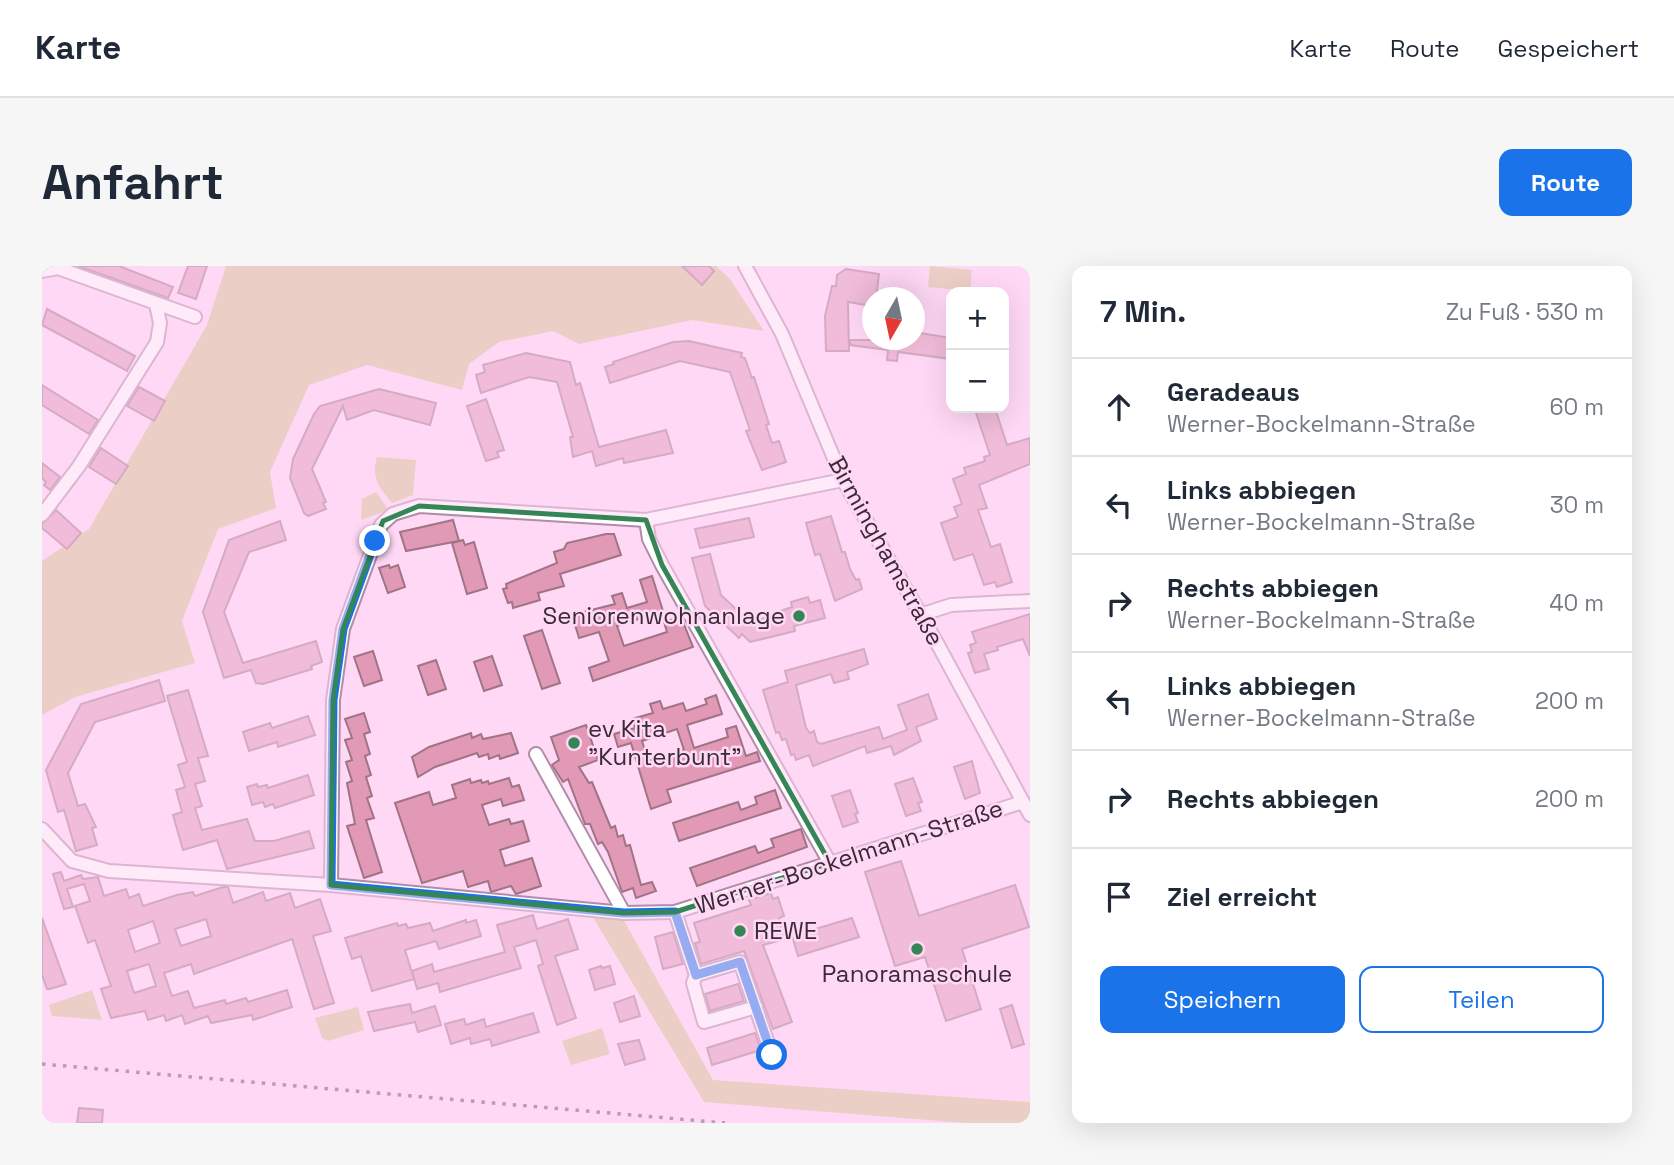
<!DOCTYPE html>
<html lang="de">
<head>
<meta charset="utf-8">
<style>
	:root { --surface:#fff; --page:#f6f6f7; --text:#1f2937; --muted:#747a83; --line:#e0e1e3; --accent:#1a73e8 }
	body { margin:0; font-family:"Space Grotesk",sans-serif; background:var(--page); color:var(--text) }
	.controls { position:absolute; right:21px; top:21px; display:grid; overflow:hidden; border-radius:14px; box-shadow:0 7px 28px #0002 }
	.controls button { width:63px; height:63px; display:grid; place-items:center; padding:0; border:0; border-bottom:2px solid var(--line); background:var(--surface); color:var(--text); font:35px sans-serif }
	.compass { position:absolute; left:820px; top:21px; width:63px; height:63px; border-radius:50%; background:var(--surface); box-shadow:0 7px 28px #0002; rotate:189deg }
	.stop { position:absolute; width:21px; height:21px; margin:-16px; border:5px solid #1a73e8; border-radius:50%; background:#fff }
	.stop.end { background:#1a73e8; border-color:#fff; box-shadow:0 2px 7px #0008 }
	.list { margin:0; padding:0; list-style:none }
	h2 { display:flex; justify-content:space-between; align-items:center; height:91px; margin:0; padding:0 28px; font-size:30px }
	h2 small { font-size:23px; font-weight:400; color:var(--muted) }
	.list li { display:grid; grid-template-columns:46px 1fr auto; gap:21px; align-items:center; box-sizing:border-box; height:98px; padding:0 28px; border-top:2px solid var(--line) }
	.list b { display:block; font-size:26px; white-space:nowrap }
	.list p { margin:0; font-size:23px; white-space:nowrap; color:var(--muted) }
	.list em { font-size:23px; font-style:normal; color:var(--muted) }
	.actions { display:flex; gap:14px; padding:21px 28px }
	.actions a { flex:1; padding:16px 0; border:2px solid var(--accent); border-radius:14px; text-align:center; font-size:24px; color:var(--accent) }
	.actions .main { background:var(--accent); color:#fff }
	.icon { flex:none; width:38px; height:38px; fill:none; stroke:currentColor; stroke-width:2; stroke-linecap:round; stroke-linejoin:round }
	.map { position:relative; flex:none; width:988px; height:857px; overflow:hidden; border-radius:14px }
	header { display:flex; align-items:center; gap:42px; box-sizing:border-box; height:98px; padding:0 35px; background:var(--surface); border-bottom:2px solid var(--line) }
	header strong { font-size:33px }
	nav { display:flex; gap:38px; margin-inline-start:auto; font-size:24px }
	.intro { display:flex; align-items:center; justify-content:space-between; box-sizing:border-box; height:168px; padding:0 42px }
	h1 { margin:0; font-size:49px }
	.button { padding:18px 32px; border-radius:14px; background:var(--accent); color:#fff; font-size:24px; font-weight:700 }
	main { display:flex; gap:42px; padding:0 42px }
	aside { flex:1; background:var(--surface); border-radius:14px; box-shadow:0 7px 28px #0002 }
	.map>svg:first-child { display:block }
	.green { fill:#d2c38d }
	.building { fill:#e199b5; stroke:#9f7484; stroke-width:2; fill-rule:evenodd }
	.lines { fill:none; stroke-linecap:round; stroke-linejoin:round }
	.minor-casing { stroke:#b08ca8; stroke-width:16 }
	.minor { stroke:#fff; stroke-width:12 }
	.rail { stroke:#665160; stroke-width:3.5; stroke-dasharray:3.5 7; stroke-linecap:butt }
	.route { stroke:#1a73e8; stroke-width:9 }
	.marked { fill:none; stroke:#368556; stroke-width:5; stroke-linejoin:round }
	.poi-dot { fill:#368556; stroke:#ffd8f6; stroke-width:2.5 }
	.labels { text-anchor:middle; stroke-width:5; stroke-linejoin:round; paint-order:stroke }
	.street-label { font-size:24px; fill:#392a35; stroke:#ffd8f6 }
	.poi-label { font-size:24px; fill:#392a35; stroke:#ffd8f6; text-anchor:start }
</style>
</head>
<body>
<header>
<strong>Karte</strong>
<nav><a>Karte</a><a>Route</a><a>Gespeichert</a></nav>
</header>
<div class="intro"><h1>Anfahrt</h1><a class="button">Route</a></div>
<main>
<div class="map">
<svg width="988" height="857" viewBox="0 0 988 857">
	<rect width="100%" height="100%" fill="#ffd8f6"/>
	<g class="green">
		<polygon points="184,0 674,0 688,13 722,65 650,54 537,78 511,65 457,76 427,98 420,124 325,99 267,119 228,206 234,242 176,263 140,355 153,397 33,431 0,449 0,295 47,263 165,59"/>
		<polygon points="888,0 930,4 928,25 886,21"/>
		<path d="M335,191L374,194L371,229L350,237C337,221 329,212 335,191Z"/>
		<polygon points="334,226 347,244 319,254 320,233"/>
		<polygon points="549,648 580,651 671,814 988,836 988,857 924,857 662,836"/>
		<polygon points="50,724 60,754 10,750 7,739"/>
		<polygon points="316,741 322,764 286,775 280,772 273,752"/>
		<polygon points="560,762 568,788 529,799 520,775"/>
	</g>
	<g class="building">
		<polygon points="36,0 77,0 131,21 126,32"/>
		<polygon points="146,0 165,0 154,33 136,27"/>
		<polygon points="640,0 667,0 672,5 660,19"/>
		<polygon points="804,3 837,8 834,32 830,32 830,40 806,36 807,85 784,85 783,50 790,20 794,20 795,9"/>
		<polygon points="5,43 93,90 85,105 0,59"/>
		<polygon points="872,66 909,72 909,93 856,86 855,95 845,94 846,84 808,79 808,74 872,74"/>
		<polygon points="647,75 700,87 699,91 703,92 710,112 712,111 727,158 724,159 730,177 737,175 744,196 720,204 704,165 708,164 688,106 638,95 568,117 563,101 572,98 571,96 631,76"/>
		<polygon points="484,87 528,96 534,119 538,117 557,181 624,164 631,187 582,197 581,192 554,200 550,185 531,191 528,171 531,171 515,116 487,111 439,127 434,109 443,106 441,99"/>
		<polygon points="0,119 56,154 47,168 0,139"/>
		<polygon points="97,121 123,135 112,155 85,140"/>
		<polygon points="337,123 394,137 388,159 332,144 305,154 301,140 270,203 284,236 281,237 284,243 266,250 262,247 248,212 251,193 272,148 278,140"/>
		<polygon points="444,133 462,184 455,186 457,191 444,195 425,140"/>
		<polygon points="939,142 953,142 965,179 988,172 988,198 937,219 945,242 936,244 949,281 958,278 970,316 955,321 953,316 942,319 931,288 912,294 899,257 916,251 912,241 920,238 911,213 924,208 922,202 943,195 942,191 948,189 933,144"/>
		<polygon points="59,182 86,200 74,218 47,201"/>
		<polygon points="0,197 18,211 8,224 2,219 4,216 0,212"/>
		<polygon points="14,244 39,267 25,283 0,262 0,258"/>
		<polygon points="789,250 800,286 803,286 808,303 814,314 817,313 820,323 793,335 778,288 773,289 764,257"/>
		<polygon points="707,252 712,271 658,282 653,263"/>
		<polygon points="411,254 417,275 364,285 358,266"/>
		<polygon points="238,255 244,274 207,286 182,346 201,397 274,375 280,396 269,400 270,403 221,418 214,417 209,404 182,412 161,346 187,274"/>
		<polygon points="564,268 572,268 579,289 518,308 522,320 496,327 498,334 471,342 470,336 466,337 461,323 465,322 464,318 515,297 512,286 522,283 525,277"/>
		<polygon points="421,274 423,279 432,276 445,322 425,328 410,277"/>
		<polygon points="668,288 679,329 708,356 736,348 735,346 750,341 749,336 766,331 768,337 778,334 783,352 752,360 753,365 737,369 708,376 700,368 697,372 663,340 650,292"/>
		<polygon points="347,299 348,302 356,299 363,321 346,327 337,302"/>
		<polygon points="610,310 621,345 575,360 582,380 625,366 622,356 639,351 651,381 551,415 547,402 567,395 557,366 537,372 530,349 573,338 570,330 580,327 585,342 605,336 598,314"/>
		<polygon points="988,348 988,390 981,373 955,381 956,384 942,388 947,403 933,407 926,387 930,386 928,379 934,377 930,366"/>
		<polygon points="500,364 518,417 500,423 482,370"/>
		<polygon points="822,383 826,398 805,406 807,413 792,417 789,408 754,419 764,462 768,467 772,465 775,476 779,478 837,461 841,473 865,464 856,439 886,428 895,453 874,461 879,475 852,489 849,480 825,487 823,480 771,500 767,489 754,494 752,488 749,489 744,473 740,474 737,466 734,467 721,424 746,416 743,405"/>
		<polygon points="331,385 340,414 322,420 312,391"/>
		<polygon points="450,390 460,419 442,425 432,396"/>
		<polygon points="394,394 404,423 386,429 376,400"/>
		<polygon points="117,414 123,435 53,456 26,507 36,540 43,538 54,561 50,562 55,579 34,585 22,544 16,546 4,504 39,438"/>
		<polygon points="146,424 166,490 156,492 163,515 153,518 160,540 153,542 160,564 205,553 213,575 232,575 267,565 272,582 185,603 175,574 141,584 131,549 140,546 134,524 143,521 136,499 145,496 125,430"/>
		<path d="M674,429L680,448L645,459L652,482L686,471L684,463L694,460L704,490L715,486L718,495L625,524L629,536L609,543L589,477L576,481L572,468L593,462L590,453L611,447L608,438L618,435L621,443L641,437L644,445L665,438L663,433ZM635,463L642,484L606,495L600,475Z"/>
		<polygon points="322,447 328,466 322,468 328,488 323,490 329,509 324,511 330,530 325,532 332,552 324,554 340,606 322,612 305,560 313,558 305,517 310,515 304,496 310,494 303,474 310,472 303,453"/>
		<polygon points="266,450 273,469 236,481 235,476 207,485 201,466 228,457 230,462"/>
		<polygon points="544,459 556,494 537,501 547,517 550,516 569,562 573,560 576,571 581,569 584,580 588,579 599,619 610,616 614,625 594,632 591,622 580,626 566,586 560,576 556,578 548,558 543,558 526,513 521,516 510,499 517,494 509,471"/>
		<polygon points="429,467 430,472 439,468 441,473 469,467 476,487 458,493 457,489 447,493 446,488 437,491 435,487 393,501 376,511 370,491 387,481"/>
		<polygon points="930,495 938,527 923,533 912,501"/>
		<polygon points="266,509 272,529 233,542 231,538 223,541 221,536 210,539 205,521 215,518 216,521 225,519 226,522"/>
		<polygon points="467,512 470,521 477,519 482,534 461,540 459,533 440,539 447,559 467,553 469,558 481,555 487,575 458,584 463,600 490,592 499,620 474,628 469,620 449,626 446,615 426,621 421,605 380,617 353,537 387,526 391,539 414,532 410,519 428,513 429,517 439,514 440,517 446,515 447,518"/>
		<polygon points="871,512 880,536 876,537 879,545 864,550 853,518"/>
		<polygon points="733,524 739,542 637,575 631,557 696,536 699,544 715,538 713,531"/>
		<polygon points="808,524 816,547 813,548 816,556 801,561 790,530"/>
		<polygon points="759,563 765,581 655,620 648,602 713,580 716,587 732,581 729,573"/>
		<polygon points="859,595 877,650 973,619 987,661 920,683 939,743 904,755 883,691 853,700 823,606"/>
		<path d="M19,606L22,615L39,609L41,613L56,611L62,630L84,623L87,632L97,628L101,640L135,629L151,626L153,630L181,621H186L191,637L221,626L224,635L248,627L253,642L278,633L289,665L271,670L292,737L272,743L250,673L152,708L149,698L122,707L130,730L146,725L152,742L183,734L184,738L204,732L206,736L245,724L250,741L211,754L210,749L169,757L166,750L143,758L140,749L124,755L122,749L106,754L103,745L69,752L59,723L69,720L53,674L46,677L33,640L48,635L42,618L25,623L31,641L22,643L11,608ZM164,653L169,670L139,680L133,663ZM111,655L118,677L93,686L86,664ZM107,698L114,720L92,727L85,705Z"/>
		<polygon points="729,627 731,633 736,631 742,650 737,652 743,673 721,679 750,756 731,763 702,685 659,698 653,677 658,676 652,657 709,639 707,634"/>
		<polygon points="491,649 495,663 526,653 536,683 513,690 534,752 515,759 496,700 501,698 494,674 472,681 479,702 398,726 396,717 375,723 370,705 390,698 392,706 463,686 455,659"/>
		<polygon points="0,652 24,718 8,723 5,723 0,709"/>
		<polygon points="810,652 817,671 756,690 750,670"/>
		<polygon points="424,654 424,657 434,654 439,670 397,683 394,675 363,684 372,713 330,725 319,690 310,693 303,672 355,657 356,660 364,658 366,662 388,657 391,665"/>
		<polygon points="631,666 641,698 621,703 613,671"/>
		<polygon points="559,700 560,702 568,700 573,718 553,724 547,704"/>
		<polygon points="696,718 702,735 668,745 663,728"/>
		<polygon points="592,730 598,750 578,756 572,737"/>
		<polygon points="368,738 370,747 393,740 399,759 376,766 373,756 332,765 326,746"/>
		<polygon points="970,739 982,778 970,782 958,743"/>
		<polygon points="491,747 497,766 450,780 448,773 429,778 428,772 409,778 403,758 422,753 424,759 442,753 444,761"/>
		<polygon points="713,767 719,784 670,799 665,782"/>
		<polygon points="597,774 603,793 583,799 576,778"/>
		<polygon points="37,842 61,844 60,857 35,857"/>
	</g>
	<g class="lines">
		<g class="minor-casing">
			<g id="minor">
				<polyline points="703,0 740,68 801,214 895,377 988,549"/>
				<polyline points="0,5 16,2 153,51"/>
				<polyline points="0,249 37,200 115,76 118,57 114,38"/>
				<polyline points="604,254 607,273 620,299 788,597"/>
				<polyline points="878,349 909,339 988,335"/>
				<polyline points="494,488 582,647"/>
				<polyline points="0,563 30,595 67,605 289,619 582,647 633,646 981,536"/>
				<polyline points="289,619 291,434 301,363 339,259 351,248 377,240 604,254 801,214"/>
				<polyline points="633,646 654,709 698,696 730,789"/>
				<polyline points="654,709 651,717 662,756 714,741"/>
			</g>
		</g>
		<use href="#minor" class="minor"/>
		<polyline class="rail" points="0,798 683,857"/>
	</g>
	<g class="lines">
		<polyline class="route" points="333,275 301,363 291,434 289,619 582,647 633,646 654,709 698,696 730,789"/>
	</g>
	<path d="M0 0H988V857H0ZM377,240L604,254L620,299L788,597L633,646L582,647L289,619L291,434L301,363L341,255Z" fill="#ffd8f6" fill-opacity=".55" fill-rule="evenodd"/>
	<path class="marked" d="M377,240L604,254L620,299L788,597L633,646L582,647L289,619L291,434L301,363L341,255Z"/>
	<g class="poi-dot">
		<circle cx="757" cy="350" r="7"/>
		<circle cx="532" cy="477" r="7"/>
		<circle cx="698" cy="665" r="7"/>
		<circle cx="875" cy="683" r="7"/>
	</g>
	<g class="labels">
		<g class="street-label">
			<text transform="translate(844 285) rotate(61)" y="8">Birminghamstraße</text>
			<text transform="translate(807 591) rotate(-18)" y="8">Werner-Bockelmann-Straße</text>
		</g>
		<g class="poi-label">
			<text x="743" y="358" text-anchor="end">Seniorenwohnanlage</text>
			<text x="546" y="471">ev Kita<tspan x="546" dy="28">"Kunterbunt"</tspan></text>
			<text x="712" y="673">REWE</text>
			<text x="875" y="716" text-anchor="middle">Panoramaschule</text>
		</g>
	</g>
</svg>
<div class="controls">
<button>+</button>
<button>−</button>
</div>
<svg class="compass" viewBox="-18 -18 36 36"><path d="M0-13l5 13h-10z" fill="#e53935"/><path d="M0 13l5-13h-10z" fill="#747a83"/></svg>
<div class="stop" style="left:730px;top:789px"></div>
<div class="stop end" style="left:333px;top:275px"></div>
</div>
<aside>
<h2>7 Min.<small>Zu Fuß · 530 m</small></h2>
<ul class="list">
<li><svg class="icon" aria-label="ahead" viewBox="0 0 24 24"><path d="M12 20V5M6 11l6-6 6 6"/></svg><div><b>Geradeaus</b><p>Werner-Bockelmann-Straße</p></div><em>60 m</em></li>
<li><svg class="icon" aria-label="left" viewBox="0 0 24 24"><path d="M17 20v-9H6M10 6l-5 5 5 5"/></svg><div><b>Links abbiegen</b><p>Werner-Bockelmann-Straße</p></div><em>30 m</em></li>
<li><svg class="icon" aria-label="right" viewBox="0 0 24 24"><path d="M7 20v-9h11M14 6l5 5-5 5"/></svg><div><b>Rechts abbiegen</b><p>Werner-Bockelmann-Straße</p></div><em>40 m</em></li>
<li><svg class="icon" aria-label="left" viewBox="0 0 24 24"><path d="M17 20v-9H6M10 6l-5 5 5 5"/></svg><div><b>Links abbiegen</b><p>Werner-Bockelmann-Straße</p></div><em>200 m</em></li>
<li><svg class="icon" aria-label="right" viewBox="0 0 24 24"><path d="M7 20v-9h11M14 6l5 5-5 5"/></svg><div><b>Rechts abbiegen</b></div><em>200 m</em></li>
<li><svg class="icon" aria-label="arrive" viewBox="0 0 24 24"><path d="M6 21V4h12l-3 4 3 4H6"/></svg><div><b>Ziel erreicht</b></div></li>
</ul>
<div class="actions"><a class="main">Speichern</a><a>Teilen</a></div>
</aside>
</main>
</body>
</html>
